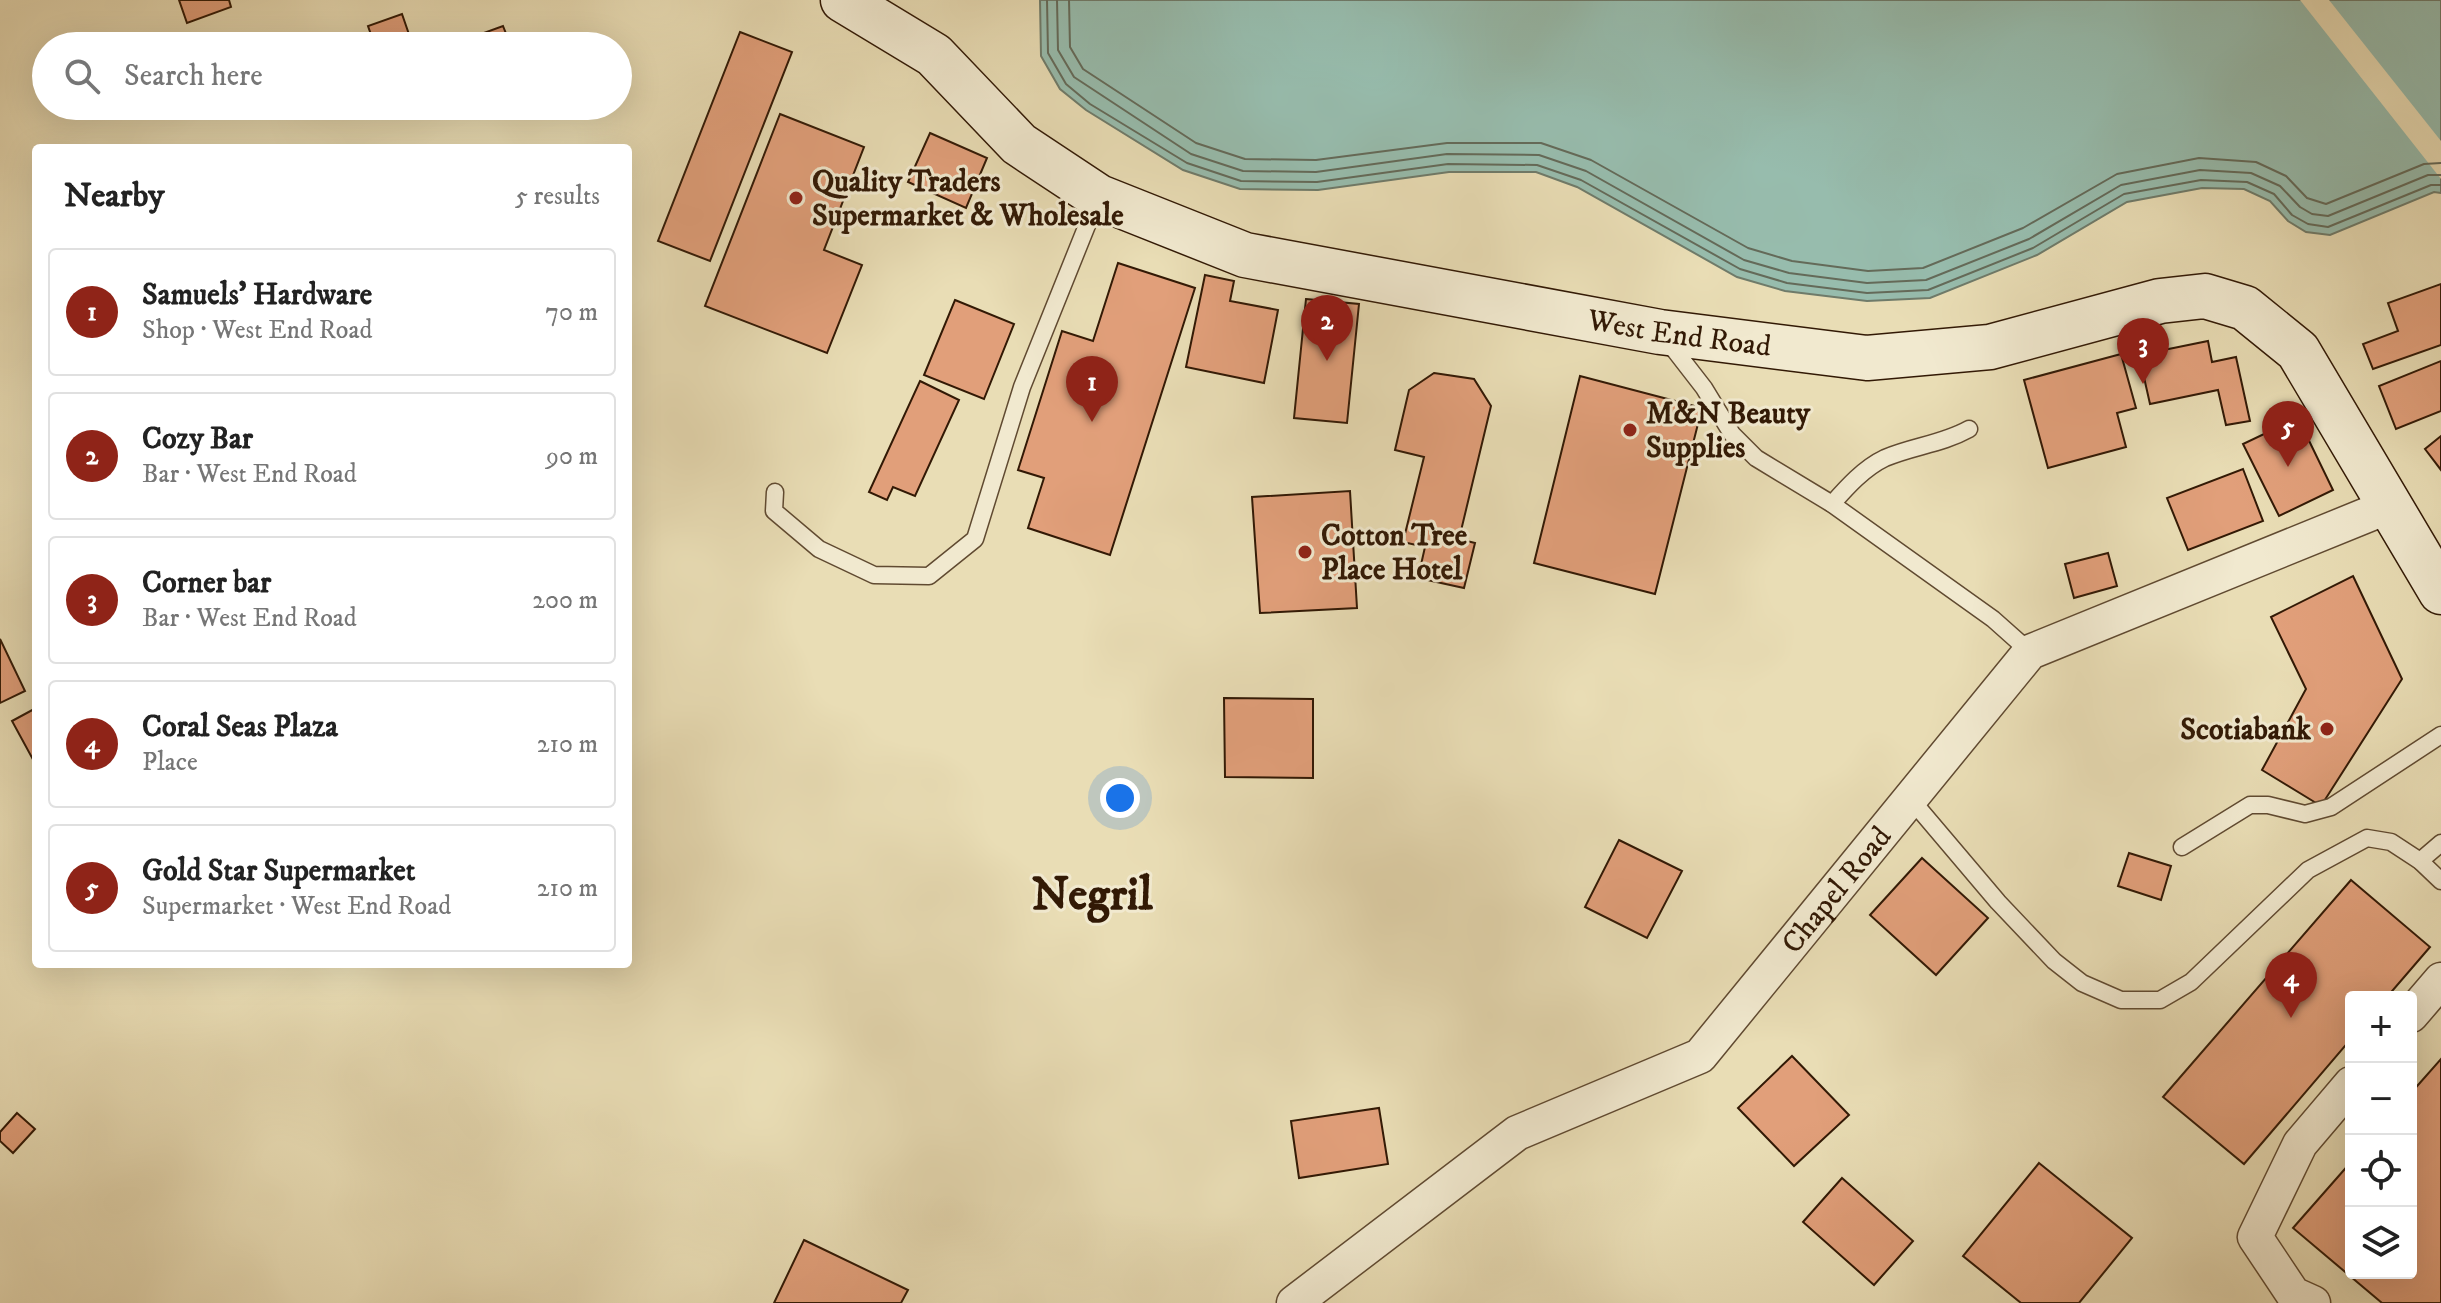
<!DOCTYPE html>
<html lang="en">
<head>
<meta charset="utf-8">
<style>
	:root { --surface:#fff; --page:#f6f6f6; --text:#222; --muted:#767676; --line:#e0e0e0; --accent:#8f2418 }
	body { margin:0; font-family:"IM FELL DW Pica",serif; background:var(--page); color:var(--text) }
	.controls { position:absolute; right:24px; bottom:24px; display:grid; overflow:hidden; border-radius:8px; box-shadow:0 8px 32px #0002 }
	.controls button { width:72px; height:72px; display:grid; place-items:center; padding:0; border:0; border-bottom:2px solid var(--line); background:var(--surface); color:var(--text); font:40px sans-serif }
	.you { position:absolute; left:1120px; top:798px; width:28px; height:28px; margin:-20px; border:6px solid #fff; border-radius:50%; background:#1a73e8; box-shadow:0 0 0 12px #1a73e833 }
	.badge { display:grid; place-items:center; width:52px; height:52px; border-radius:50%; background:var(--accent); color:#fff; font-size:26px; font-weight:700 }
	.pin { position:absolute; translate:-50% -66px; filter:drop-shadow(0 2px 4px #0008) }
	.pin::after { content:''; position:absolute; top:42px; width:28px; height:24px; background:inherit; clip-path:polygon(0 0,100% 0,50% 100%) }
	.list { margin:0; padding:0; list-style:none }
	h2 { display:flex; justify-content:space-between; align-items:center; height:104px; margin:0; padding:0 32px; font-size:34px }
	h2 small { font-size:26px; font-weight:400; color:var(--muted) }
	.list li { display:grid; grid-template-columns:52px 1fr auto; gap:24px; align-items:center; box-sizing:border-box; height:128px; margin:0 16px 16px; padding:0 16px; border:2px solid var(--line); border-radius:8px }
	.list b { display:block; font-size:30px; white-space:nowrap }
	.list p { margin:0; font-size:26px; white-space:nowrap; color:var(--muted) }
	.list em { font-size:26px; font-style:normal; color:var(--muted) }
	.icon { flex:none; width:44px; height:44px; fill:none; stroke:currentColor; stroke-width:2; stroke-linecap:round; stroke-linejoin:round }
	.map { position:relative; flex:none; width:2441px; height:1303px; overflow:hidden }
	.search { position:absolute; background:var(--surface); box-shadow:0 8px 32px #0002; left:32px; top:32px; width:600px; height:88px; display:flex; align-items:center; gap:20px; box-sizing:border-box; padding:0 28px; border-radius:44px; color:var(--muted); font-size:30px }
	.panel { position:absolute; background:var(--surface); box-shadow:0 8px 32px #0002; left:32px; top:144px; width:600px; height:824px; border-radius:8px }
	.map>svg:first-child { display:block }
	.water { fill:#97bcad; stroke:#6f7b6a; stroke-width:2 }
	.pier { fill:#e9ddb5 }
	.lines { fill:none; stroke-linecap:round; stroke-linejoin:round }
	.shore { stroke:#646a59; stroke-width:2 }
	.building { fill:#e19f7a; stroke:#321905; stroke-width:2 }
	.service-casing { stroke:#604a31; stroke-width:19 }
	.minor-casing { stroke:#604a31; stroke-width:37 }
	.secondary-casing { stroke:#321905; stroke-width:47 }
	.service { stroke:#f1e9cf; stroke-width:16 }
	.minor { stroke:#f1e9cf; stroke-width:34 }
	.secondary { stroke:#f1e9cf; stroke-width:44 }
	.poi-dot { fill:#8f2418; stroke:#f1e9cf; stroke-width:3 }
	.labels { text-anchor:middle; stroke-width:6; stroke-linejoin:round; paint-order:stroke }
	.poi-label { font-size:30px; font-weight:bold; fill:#321905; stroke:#f1e9cf; text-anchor:start }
	.street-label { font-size:30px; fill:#321905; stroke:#f1e9cf }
	.town-label { font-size:46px; font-weight:bold; fill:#321905; stroke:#f1e9cf }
</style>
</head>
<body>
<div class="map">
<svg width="2441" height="1303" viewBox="0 0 2441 1303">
	<rect width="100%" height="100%" fill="#e9ddb5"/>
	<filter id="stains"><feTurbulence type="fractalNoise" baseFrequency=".0025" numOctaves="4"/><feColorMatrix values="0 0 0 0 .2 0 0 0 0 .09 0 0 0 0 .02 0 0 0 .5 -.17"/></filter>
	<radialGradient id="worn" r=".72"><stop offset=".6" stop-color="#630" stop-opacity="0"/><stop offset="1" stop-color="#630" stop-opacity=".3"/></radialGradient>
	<polygon class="water" points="1040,0 2441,0 2441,193 2434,192 2330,235 2306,232 2288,221 2270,201 2244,189 2202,188 2127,202 2037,255 1930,298 1867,301 1785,291 1737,277 1577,187 1536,172 1449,172 1318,190 1240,189 1183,170 1086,110 1060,89 1041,56"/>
	<polygon class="pier" points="2300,0 2329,0 2441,141 2441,179"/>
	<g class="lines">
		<g class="shore">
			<polyline points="1047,0 1048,53 1066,84 1090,104 1187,163 1241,181 1317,182 1448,164 1537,165 1581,180 1740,269 1787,283 1867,293 1928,290 2033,248 2124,194 2201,180 2247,182 2274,194 2292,215 2308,224 2328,227 2431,185 2441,185"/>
			<polyline points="1057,0 1058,50 1074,77 1191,154 1243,171 1316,172 1447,154 1539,155 1586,171 1744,260 1789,273 1867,283 1926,280 2029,239 2121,185 2200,170 2251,173 2280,186 2300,207 2312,214 2328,216 2428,175 2441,175"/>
			<polyline points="1069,0 1070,47 1083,69 1196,143 1245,159 1316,160 1447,143 1541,143 1591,160 1748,248 1792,261 1868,271 1923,268 2023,228 2117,174 2199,158 2256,162 2286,176 2307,198 2326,204 2424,164 2441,163"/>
		</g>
	</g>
	<g class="building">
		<polygon points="179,0 229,0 231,7 187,23"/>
		<polygon points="402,14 413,46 375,46 368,26"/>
		<polygon points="503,26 511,46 482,46 478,35"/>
		<polygon points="740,32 792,52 710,261 658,241"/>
		<polygon points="780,114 864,147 824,250 862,265 827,353 705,306"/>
		<polygon points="930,133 987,158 966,208 908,182"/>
		<polygon points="1118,263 1195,288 1110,555 1028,528 1044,478 1018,470 1062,331 1093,341"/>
		<polygon points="1205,275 1234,281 1230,301 1278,310 1264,383 1186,367"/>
		<polygon points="2441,284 2441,345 2373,369 2363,344 2398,331 2388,303"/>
		<polygon points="1306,299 1359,304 1347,423 1294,418"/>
		<polygon points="955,300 1014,324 984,399 924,375"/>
		<polygon points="2208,341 2212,362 2236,357 2250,421 2226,425 2218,390 2150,404 2139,355"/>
		<polygon points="2121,354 2136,408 2117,413 2126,447 2048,468 2024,380"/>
		<polygon points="2441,361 2441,411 2396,429 2379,386"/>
		<polygon points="1434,373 1474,379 1491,406 1459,539 1475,543 1464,588 1418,578 1425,547 1403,542 1424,457 1395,450 1409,390"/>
		<polygon points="1580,376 1702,408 1655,594 1534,563"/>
		<polygon points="920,381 959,400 915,496 893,487 887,500 869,492"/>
		<polygon points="2298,418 2333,490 2279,516 2243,444"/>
		<polygon points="2441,436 2441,470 2425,449"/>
		<polygon points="2243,469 2263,521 2188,550 2167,498"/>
		<polygon points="1350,491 1357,608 1260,613 1252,497"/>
		<polygon points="2108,553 2117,586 2074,598 2065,564"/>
		<polygon points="2353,576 2402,679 2321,806 2262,770 2306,689 2271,617"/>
		<polygon points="0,639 25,691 0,703"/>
		<polygon points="1224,698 1313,699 1313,778 1225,777"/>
		<polygon points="36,708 36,765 12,721"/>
		<polygon points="1619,840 1682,871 1647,938 1585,907"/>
		<polygon points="2129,853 2171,866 2161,900 2118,886"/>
		<polygon points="1922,858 1988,918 1936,975 1870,915"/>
		<polygon points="2351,880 2430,947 2387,997 2351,997 2351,1039 2244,1164 2163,1097"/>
		<polygon points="1792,1056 1849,1115 1794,1166 1738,1108"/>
		<polygon points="2441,1059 2441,1303 2382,1303 2293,1228 2351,1162 2351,1273 2411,1273 2411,1093"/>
		<polygon points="1379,1108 1388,1164 1299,1178 1291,1121"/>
		<polygon points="17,1113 35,1129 13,1153 0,1141 0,1132"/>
		<polygon points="2039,1163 2132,1238 2079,1303 2021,1303 1963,1256"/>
		<polygon points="1842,1178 1913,1241 1874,1285 1803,1222"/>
		<polygon points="804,1240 908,1290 901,1303 774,1303"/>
	</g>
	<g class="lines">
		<g class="service-casing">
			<g id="service">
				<polyline points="1666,339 1704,388 1732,434 1756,458 1832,504 1993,619 2030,652"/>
				<polyline points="775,492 774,511 819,549 874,575 929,576 975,539 1022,387 1098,198"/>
				<path d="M1832,504C1847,487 1864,468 1885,458C1913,446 1942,444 1969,429"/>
				<polyline points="1909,797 1998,902 2054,961 2082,983 2121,1000 2160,1000 2191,982 2308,870 2367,838 2391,842 2420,861 2441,881"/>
				<polyline points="2182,847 2250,805 2268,805 2305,814 2331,807 2441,735"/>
				<polyline points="2420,861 2441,843"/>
			</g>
		</g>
		<g class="minor-casing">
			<g id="minor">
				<polyline points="2411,1015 2441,980"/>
				<path id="s1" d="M1294,1303L1517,1133L1700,1056L2030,652L2389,506"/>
				<polyline points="2313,1303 2293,1294 2255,1237 2300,1144 2351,1084"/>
			</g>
		</g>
		<g class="secondary-casing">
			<g id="secondary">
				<path id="s2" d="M843,0L934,55L1019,144L1099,197L1245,255L1660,332L1867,358L1990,347L2160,301L2205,296L2245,308L2298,351L2441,592"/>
			</g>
		</g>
		<use href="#service" class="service"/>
		<use href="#minor" class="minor"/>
		<use href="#secondary" class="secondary"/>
	</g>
	<g class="poi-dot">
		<circle cx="796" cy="198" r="8"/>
		<circle cx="1630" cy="430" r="8"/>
		<circle cx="1305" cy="552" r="8"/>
		<circle cx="2327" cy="729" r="8"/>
	</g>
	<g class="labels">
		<g class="poi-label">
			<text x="812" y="191">Quality Traders<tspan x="812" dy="34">Supermarket &amp; Wholesale</tspan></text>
			<text x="1646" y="423">M&amp;N Beauty<tspan x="1646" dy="34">Supplies</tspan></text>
			<text x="1321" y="545">Cotton Tree<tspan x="1321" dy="34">Place Hotel</tspan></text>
			<text x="2311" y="739" text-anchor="end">Scotiabank</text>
		</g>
		<g class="street-label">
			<text dy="10" stroke="none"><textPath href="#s2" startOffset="924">West End Road</textPath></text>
			<text dy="10" stroke="none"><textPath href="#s1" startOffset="694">Chapel Road</textPath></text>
		</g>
		<g class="town-label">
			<text x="1092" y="909">Negril</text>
		</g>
	</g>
	<rect width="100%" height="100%" filter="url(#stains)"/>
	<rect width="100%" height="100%" fill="url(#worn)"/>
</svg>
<div class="controls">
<button>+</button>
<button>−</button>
<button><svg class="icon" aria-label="locate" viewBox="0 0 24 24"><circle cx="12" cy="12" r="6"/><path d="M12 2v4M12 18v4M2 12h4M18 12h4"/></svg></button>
<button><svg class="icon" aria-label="layers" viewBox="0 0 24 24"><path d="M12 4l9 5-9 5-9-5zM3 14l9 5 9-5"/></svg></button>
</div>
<div class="you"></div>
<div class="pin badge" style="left:1092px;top:422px">1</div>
<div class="pin badge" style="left:1327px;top:361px">2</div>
<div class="pin badge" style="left:2143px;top:384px">3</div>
<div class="pin badge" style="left:2291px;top:1018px">4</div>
<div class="pin badge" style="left:2288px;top:467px">5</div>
<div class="search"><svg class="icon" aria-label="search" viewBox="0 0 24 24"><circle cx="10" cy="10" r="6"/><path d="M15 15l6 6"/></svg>Search here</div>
<section class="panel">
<h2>Nearby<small>5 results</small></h2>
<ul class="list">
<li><span class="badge">1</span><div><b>Samuels' Hardware</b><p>Shop · West End Road</p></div><em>70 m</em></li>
<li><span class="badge">2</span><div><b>Cozy Bar</b><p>Bar · West End Road</p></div><em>90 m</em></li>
<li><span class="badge">3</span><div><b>Corner bar</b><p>Bar · West End Road</p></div><em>200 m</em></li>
<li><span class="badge">4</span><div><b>Coral Seas Plaza</b><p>Place</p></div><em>210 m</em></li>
<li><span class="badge">5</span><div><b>Gold Star Supermarket</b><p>Supermarket · West End Road</p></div><em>210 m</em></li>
</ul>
</section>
</div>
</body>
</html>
